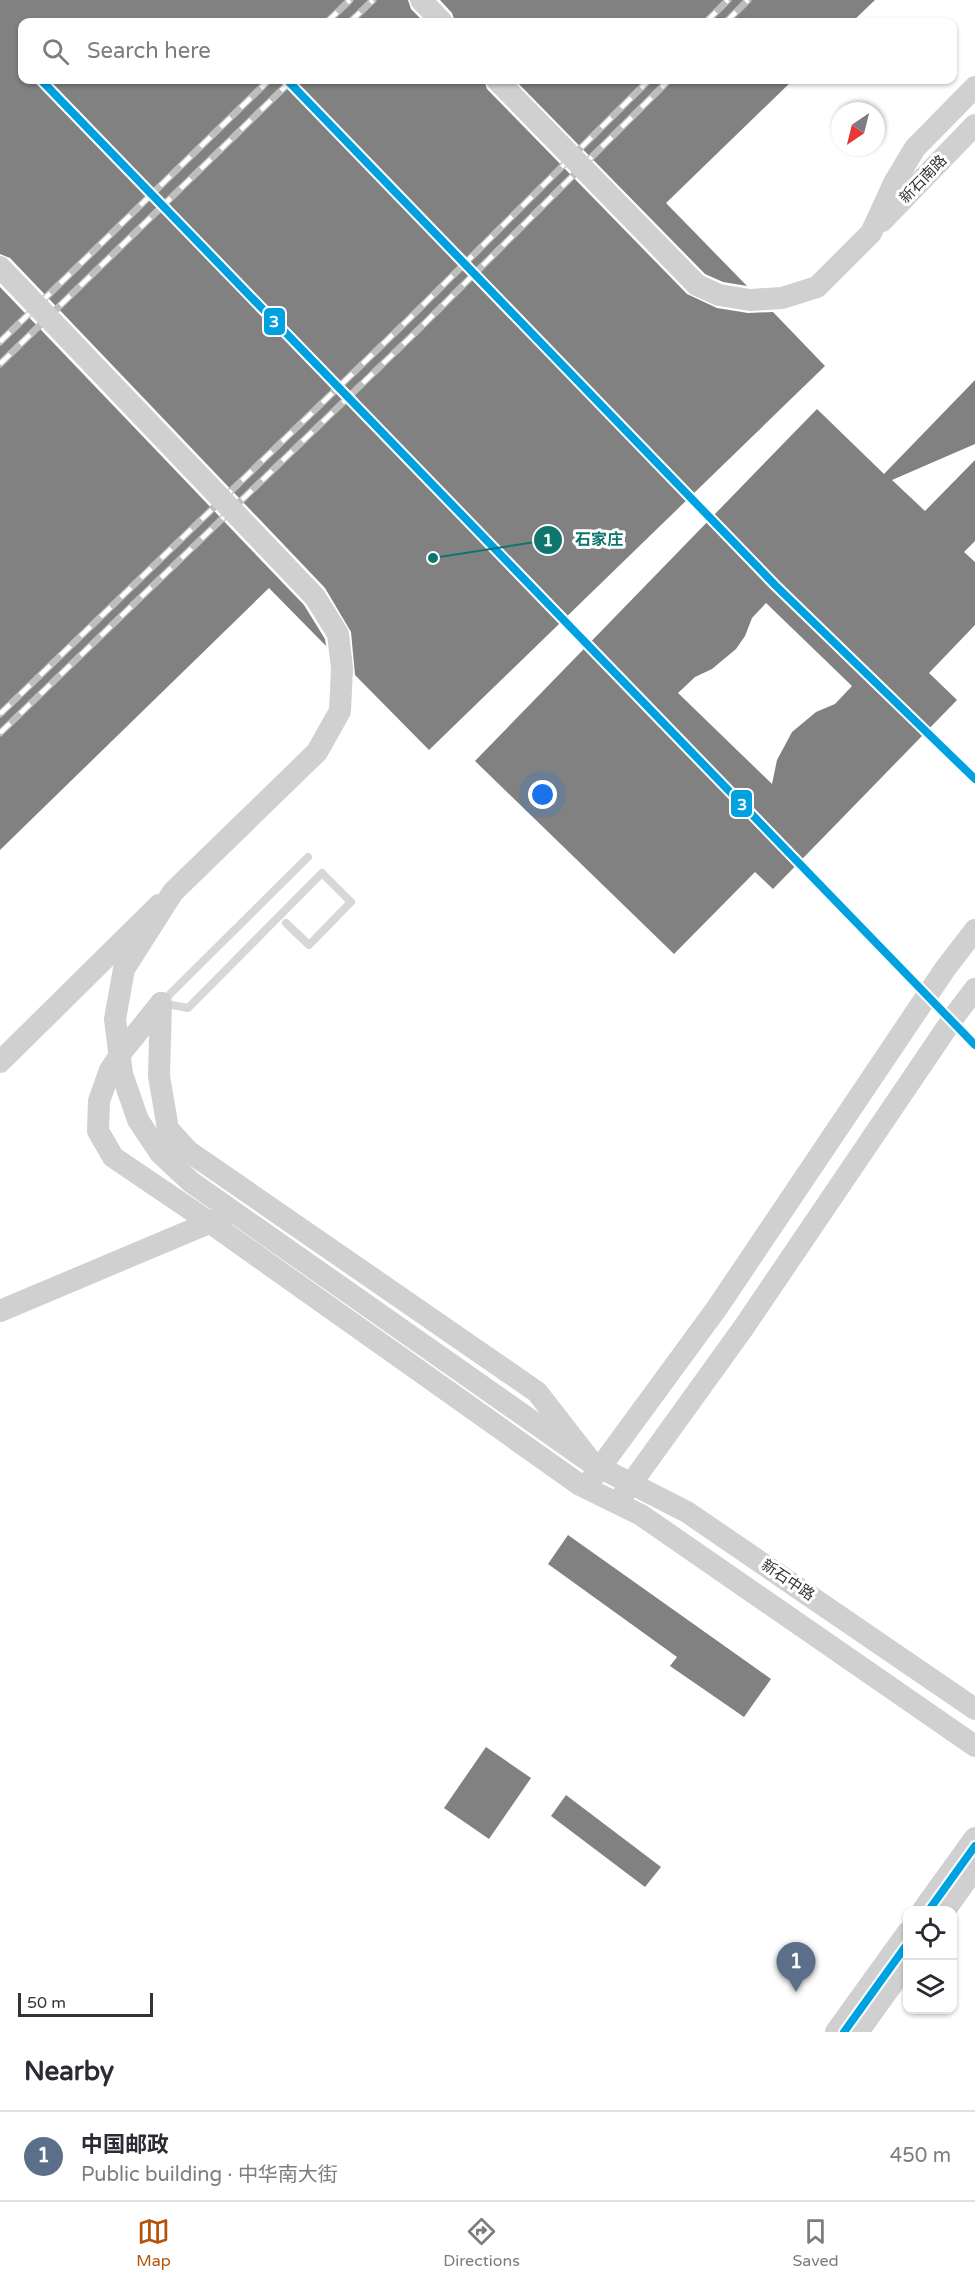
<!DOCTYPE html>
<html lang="en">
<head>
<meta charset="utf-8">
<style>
	:root { --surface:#fff; --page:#f7f7f7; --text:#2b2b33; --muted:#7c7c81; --line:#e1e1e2; --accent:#b45309 }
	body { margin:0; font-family:"Varela Round","Noto Sans SC",sans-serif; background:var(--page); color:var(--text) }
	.controls { position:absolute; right:18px; bottom:18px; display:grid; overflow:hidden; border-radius:12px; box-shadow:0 2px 4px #0004 }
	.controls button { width:54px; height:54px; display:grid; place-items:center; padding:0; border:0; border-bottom:2px solid var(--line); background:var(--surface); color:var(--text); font:30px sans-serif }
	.compass { position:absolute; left:831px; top:102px; width:54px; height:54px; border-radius:50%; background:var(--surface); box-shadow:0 2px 4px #0004; rotate:215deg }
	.scale { position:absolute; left:18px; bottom:15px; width:135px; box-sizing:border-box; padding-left:6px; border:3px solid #333; border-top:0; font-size:16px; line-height:21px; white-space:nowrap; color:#333; -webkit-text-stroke:4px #fff; paint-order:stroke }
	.you { position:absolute; left:543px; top:795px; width:21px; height:21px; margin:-15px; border:4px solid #fff; border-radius:50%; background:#1a73e8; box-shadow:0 0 0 9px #1a73e833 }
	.badge { display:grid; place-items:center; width:39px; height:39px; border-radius:50%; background:var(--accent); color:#fff; font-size:20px; font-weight:700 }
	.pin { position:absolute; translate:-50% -50px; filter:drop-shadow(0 2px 3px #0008) }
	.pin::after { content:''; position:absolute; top:32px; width:21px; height:18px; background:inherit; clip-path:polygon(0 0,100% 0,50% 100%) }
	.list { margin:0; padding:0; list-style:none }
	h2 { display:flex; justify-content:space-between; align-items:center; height:78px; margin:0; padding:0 24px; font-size:26px }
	h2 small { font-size:20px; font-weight:400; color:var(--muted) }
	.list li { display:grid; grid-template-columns:39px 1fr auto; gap:18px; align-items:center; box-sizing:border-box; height:90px; padding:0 24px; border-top:2px solid var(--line) }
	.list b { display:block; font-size:22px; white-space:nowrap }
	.list p { margin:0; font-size:20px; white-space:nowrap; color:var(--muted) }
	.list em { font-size:20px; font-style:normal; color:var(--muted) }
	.icon { flex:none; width:33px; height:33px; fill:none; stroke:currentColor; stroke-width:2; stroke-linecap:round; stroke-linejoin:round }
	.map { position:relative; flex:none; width:975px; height:2032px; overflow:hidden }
	.search { position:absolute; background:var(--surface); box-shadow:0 2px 4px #0004; left:18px; right:18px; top:18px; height:66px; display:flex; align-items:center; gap:15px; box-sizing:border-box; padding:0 21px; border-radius:12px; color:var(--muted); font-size:22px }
	.sheet { height:168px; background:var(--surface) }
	nav { display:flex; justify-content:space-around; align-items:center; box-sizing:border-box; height:84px; border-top:2px solid var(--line); background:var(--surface); font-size:16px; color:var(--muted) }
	nav a { display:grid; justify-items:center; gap:3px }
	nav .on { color:var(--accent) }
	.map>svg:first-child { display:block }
	.building { fill:#818181; fill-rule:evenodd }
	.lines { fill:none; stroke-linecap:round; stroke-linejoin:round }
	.lane { stroke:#d7d7d7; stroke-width:8 }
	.secondary { stroke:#d0d0d0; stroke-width:22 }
	.rail-casing { stroke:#bebebe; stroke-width:7 }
	.rail { stroke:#fff; stroke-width:4.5; stroke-dasharray:14; stroke-linecap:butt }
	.secondary-bridge { stroke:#d0d0d0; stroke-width:22 }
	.metro-1-casing { stroke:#fff; stroke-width:12 }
	.metro-1 { stroke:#00a1e0; stroke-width:8 }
	.labels { text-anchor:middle; stroke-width:6; stroke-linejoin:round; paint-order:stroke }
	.street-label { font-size:15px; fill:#333; stroke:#fff }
	.leader { fill:none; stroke:#0f766e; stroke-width:2 }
	.callout-dot { fill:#0f766e; stroke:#fff; stroke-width:2 }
	.mark-label { font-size:18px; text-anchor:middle; font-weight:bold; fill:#fff }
	.callout-label { font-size:16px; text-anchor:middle; font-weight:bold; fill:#0f766e; stroke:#fff; stroke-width:6; stroke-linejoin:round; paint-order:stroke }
	.line-badge { stroke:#fff; stroke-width:2 }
	.badge-label { font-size:16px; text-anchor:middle; font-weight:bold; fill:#fff }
</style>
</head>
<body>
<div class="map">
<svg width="975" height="2032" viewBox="0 0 975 2032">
	<rect width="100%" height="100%" fill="#fff"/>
	<g class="building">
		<polygon points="0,0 408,0 411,9 424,22 22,22 22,80 484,80 487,89 687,294 717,308 748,313 773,312 825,366 429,750 355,675 351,632 325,588 10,258 0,254"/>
		<polygon points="440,0 875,0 852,22 455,22 452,13"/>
		<polygon points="515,80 793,80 666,203 747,286 723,282 705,274"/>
		<polygon points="0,287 304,605 325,639 326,646 269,588 0,850"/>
		<path d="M975,380V444L892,480L925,511L975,460V541L964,552L975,562V625L929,673L957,700L773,889L755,872L674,954L475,761L817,409L884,474ZM766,603L852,686L835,704L816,712L792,732L777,760L772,784L678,693L695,677L712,669L736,649L745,636L752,618Z"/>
		<polygon points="568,1535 771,1679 744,1717 670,1666 677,1657 548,1564"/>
		<polygon points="486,1747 531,1778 489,1839 444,1808"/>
		<polygon points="566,1795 661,1867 645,1887 551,1816"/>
	</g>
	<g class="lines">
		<g class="lane">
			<polyline points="161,1003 188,1008 322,873 351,902 309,945 286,923"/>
			<polyline points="161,1003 308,857"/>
		</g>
		<g class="secondary">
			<polyline points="421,0 442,22"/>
			<polyline points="882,221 975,125"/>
			<polyline points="697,285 719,295 750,300 782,298 817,287 871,233 894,183 915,148 975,87"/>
			<polyline points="161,1003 124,1049 110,1070 99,1101 98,1131 113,1157 212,1224 580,1485 641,1515 975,1746"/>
			<polyline points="161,1003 159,1076 168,1129 188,1151 537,1392 593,1464 687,1512 975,1709"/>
			<polyline points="0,1062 159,905"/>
			<polyline points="0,1311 223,1217"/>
			<polyline points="591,1480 717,1308 945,969 975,930"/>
			<polyline points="623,1495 744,1327 956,1014 975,989"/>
			<polyline points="923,1910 975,1838"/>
			<polyline points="945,1910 975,1868"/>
			<polyline points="836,2032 908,1932"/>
			<polyline points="858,2032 908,1962"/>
		</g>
		<g class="rail-casing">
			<g id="rail">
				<polyline points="327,22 350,0"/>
				<polyline points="350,22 373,0"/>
				<polyline points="706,22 728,0"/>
				<polyline points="726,22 748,0"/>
				<polyline points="0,342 269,80"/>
				<polyline points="0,364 292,80"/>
				<polyline points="0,714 408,320 649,80"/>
				<polyline points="0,733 420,328 669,80"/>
			</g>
		</g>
		<use href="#rail" class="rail"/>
		<g class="secondary-bridge">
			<polyline points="497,80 697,285"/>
			<polyline points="0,267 315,597 338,634 342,668 340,711 317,752 173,892 124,969 115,1019 122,1074 138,1120 160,1153 191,1182 593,1464"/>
		</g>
		<g class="metro-1-casing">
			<g id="metro-1">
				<polyline points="41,80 975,1045"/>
				<polyline points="287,80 775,585 975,779"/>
				<polyline points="929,1910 975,1846"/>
				<polyline points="844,2032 908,1943"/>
			</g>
		</g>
		<use href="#metro-1" class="metro-1"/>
	</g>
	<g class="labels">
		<g class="street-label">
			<text transform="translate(923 179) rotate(-46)" y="5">新石南路</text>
			<text transform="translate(788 1580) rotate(34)" y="5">新石中路</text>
		</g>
	</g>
	<path class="leader" d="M433 558L548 540"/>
	<g class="callout-dot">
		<circle cx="433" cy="558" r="6"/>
		<circle cx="548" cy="540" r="15"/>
	</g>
	<g class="mark-label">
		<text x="548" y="546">1</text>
	</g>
	<g class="callout-label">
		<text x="599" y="545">石家庄</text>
	</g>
	<g class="line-badge">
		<rect x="263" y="307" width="23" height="29" rx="6" fill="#00a1e0"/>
		<rect x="730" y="789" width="23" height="29" rx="6" fill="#00a1e0"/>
	</g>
	<g class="badge-label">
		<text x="274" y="327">3</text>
		<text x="742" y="810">3</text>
	</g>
</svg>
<div class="controls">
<button><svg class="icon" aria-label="locate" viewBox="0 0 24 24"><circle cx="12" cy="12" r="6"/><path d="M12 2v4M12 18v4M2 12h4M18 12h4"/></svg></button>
<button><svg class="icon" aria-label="layers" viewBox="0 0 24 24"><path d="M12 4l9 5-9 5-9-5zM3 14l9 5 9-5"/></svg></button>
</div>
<svg class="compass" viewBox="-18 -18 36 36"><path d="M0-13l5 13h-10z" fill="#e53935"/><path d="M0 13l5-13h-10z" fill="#7c7c81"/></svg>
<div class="scale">50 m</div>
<div class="you"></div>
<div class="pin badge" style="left:796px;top:1992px;background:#5c6f8a">1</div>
<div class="search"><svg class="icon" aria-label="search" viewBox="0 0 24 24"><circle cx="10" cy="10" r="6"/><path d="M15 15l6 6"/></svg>Search here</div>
</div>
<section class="sheet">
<h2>Nearby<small></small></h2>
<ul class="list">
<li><span class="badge" style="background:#5c6f8a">1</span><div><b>中国邮政</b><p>Public building · 中华南大街</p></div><em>450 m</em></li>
</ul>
</section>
<nav>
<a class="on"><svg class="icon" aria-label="map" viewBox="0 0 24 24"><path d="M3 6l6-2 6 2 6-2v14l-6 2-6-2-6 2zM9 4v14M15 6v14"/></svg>Map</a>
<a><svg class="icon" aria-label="directions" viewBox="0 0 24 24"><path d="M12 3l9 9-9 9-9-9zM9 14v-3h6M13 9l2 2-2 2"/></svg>Directions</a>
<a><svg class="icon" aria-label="saved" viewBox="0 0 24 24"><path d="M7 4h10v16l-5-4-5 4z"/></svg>Saved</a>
</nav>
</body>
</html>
